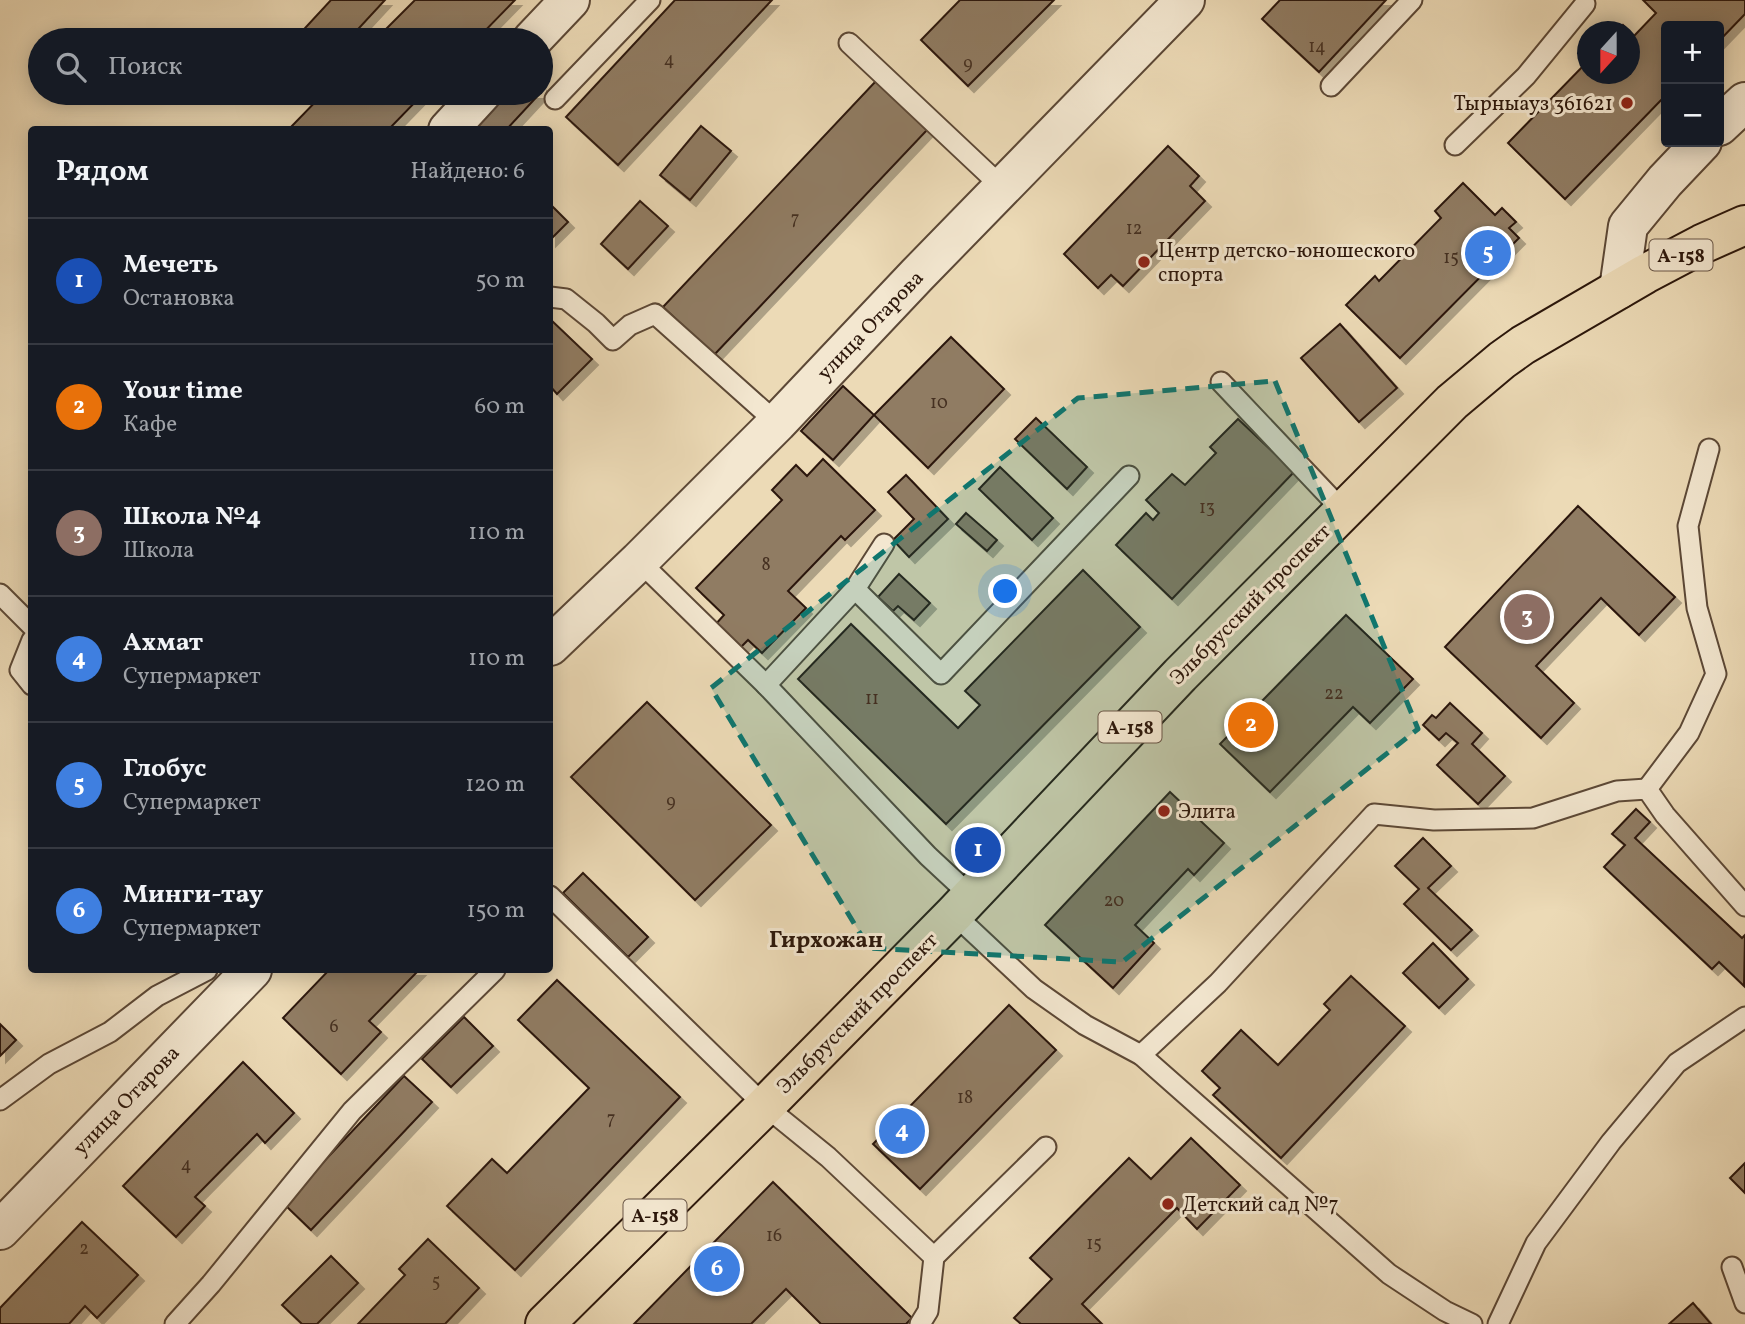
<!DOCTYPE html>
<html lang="ru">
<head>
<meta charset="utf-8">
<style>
	:root { --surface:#171b24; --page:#20242c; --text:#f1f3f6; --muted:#9ea1a6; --line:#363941; --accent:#db2777 }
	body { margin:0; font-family:Vollkorn,serif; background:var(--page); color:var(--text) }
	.controls { position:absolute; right:21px; top:21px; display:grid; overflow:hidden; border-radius:7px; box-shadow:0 4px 18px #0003 }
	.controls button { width:63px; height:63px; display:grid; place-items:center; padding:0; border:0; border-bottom:2px solid var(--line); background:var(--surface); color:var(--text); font:35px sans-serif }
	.compass { position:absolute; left:1577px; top:21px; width:63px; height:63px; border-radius:50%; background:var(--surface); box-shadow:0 4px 18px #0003; rotate:201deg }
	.you { position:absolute; left:1006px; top:592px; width:24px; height:24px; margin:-18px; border:5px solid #fff; border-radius:50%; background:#1a73e8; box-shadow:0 0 0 10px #1a73e833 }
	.badge { display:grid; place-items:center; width:46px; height:46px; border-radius:50%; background:var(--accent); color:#fff; font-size:23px; font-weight:700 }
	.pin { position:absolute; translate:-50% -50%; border:4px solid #fff; box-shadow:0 2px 7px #0006 }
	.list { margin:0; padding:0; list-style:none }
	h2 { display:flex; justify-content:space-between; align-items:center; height:91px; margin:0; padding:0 28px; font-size:30px }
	h2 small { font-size:23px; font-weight:400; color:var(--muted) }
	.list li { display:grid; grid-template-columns:46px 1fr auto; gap:21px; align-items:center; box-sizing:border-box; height:126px; padding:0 28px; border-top:2px solid var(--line) }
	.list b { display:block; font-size:26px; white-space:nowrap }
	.list p { margin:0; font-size:23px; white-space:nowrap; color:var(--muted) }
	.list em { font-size:23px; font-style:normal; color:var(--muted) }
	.icon { flex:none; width:38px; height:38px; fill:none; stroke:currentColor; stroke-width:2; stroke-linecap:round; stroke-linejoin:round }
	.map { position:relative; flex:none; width:1745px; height:1324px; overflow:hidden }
	.search { position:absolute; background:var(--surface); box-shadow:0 4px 18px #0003; left:28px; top:28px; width:525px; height:77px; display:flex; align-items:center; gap:18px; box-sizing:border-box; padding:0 24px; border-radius:38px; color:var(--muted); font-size:26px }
	.panel { position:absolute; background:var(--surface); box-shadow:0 4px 18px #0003; left:28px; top:126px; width:525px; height:847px; border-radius:7px }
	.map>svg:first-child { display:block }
	.building { fill:#907c64; stroke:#2c170b; stroke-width:2; filter:url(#shadow) }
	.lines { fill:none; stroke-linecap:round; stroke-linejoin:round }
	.service-casing { stroke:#5c4836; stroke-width:23 }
	.minor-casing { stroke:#5c4836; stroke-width:42 }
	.primary-casing { stroke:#2c170b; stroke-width:42 }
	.service { stroke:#f3e7d0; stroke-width:19 }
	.minor { stroke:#f3e7d0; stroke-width:38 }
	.primary { stroke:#ecdab6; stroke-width:38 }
	.marked { fill:#0f766e; fill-opacity:0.2; stroke:#0f766e; stroke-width:5; stroke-dasharray:14 9; stroke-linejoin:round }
	.poi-dot { fill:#8f2418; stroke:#f3e7d0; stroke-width:2.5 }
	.labels { text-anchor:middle; stroke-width:6; stroke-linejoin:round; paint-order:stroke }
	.number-label { font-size:18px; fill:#453021 }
	.shield { fill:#f3e7d0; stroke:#685546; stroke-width:2 }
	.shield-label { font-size:19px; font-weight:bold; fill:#2c170b }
	.poi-label { font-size:21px; fill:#2c170b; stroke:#f3e7d0; text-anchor:start }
	.street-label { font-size:21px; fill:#2c170b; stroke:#f3e7d0 }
	.neighbourhood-label { font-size:23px; font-weight:bold; fill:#2c170b; stroke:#f3e7d0 }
</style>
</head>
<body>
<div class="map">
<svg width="1745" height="1324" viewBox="0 0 1745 1324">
	<defs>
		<filter id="shadow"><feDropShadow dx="6" dy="6" stdDeviation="0" flood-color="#0004"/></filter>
	</defs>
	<rect width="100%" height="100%" fill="#ecdab6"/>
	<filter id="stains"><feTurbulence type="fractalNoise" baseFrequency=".00286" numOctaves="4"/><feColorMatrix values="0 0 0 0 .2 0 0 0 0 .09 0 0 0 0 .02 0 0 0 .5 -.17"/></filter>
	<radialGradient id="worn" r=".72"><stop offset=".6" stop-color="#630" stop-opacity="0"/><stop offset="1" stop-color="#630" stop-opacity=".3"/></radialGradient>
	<g class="building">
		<polygon points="331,0 385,0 348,40 294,40"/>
		<polygon points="415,0 515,0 476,40 375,40"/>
		<polygon points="675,0 772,0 618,165 566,117"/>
		<polygon points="960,0 1054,0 968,86 921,40"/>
		<polygon points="1280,0 1386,0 1319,72 1262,19"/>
		<polygon points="1643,0 1745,0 1745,14 1719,41 1719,26 1666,26 1666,95 1565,199 1508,143 1588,61 1588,74 1630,74 1630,32 1617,32 1623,25 1634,36 1656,13"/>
		<polygon points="876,81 927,130 714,355 663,307"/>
		<polygon points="541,86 544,89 506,130 472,130 507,93 541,93"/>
		<polygon points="324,93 424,93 388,130 288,130"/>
		<polygon points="701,126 731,151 690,200 660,175"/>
		<polygon points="1168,146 1199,176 1190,186 1205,201 1123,286 1111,275 1098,288 1064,254"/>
		<polygon points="1463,183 1495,215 1502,208 1516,222 1509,228 1519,238 1400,358 1346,305 1375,276 1379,281 1441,218 1435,211"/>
		<polygon points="640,201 668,226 628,269 601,244"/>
		<polygon points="550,204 568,222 550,240"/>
		<polygon points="550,319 592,359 557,394 550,386"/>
		<polygon points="1340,324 1397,388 1359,422 1301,358"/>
		<polygon points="951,337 1004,389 928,468 874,415"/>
		<polygon points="843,386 874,415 833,460 801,431"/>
		<polygon points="1036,418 1087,467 1067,489 1015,439"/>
		<polygon points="1238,419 1294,472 1172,599 1116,545 1146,513 1153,520 1159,513 1146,500 1172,474 1185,485 1216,453 1210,447"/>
		<polygon points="823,459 875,510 845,540 841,536 788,591 806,608 762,653 748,640 740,648 715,625 724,615 696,588 782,500 772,490 796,465 807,476"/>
		<polygon points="1000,467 1053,518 1032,540 979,489"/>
		<polygon points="906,475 948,519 909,557 893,540 914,519 888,492"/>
		<polygon points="1578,506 1675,597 1639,635 1601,598 1536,666 1574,703 1541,738 1445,647"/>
		<polygon points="966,513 997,540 987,551 956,524"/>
		<polygon points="1083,570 1140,627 946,824 798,679 851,624 958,728 980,705 965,691"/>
		<polygon points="899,574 930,603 914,620 898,606 893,611 878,597"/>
		<polygon points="1346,615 1413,679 1370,723 1353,707 1270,792 1220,744"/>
		<polygon points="647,702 771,825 695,900 571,777"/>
		<polygon points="1450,703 1482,733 1472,744 1505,776 1478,804 1437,765 1458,743 1446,733 1439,740 1423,725 1432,715 1436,718"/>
		<polygon points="1170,792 1224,843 1194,875 1188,869 1135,925 1154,943 1113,988 1045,925"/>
		<polygon points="1636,809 1650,822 1635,838 1742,938 1745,935 1744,986 1719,962 1712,969 1604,867 1625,845 1612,834"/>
		<polygon points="1423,838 1451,866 1428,888 1472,930 1451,950 1404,904 1419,889 1395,866"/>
		<polygon points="583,873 648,937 628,957 563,893"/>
		<polygon points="1433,943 1468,979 1439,1008 1403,973"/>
		<polygon points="329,970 419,970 369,1021 381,1032 341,1074 283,1018"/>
		<polygon points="1351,976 1405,1026 1281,1158 1213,1095 1220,1088 1202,1071 1241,1030 1278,1065 1330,1010 1324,1004"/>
		<polygon points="557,980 680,1097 515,1270 447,1206 492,1159 507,1173 589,1088 518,1020"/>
		<polygon points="1009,1005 1056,1050 920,1189 873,1144"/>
		<polygon points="464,1017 493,1046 451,1087 422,1059"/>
		<polygon points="0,1024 16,1040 0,1056"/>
		<polygon points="243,1062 294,1113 265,1143 257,1134 195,1197 205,1206 176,1237 123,1186"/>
		<polygon points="404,1076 432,1102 311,1230 284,1204"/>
		<polygon points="1191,1138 1240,1185 1197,1229 1177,1208 1082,1304 1102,1324 1021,1324 1014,1318 1052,1279 1030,1258 1129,1158 1151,1179"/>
		<polygon points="1745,1163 1745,1193 1730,1178"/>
		<polygon points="773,1182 912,1318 906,1324 821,1324 786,1289 751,1324 634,1324"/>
		<polygon points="82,1222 138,1275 97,1318 85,1306 69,1324 0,1324 0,1308"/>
		<polygon points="428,1239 479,1288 445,1324 358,1324 405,1275 399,1269"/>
		<polygon points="331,1256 358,1283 317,1324 302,1324 282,1305"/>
		<polygon points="1693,1303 1711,1324 1669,1324"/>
	</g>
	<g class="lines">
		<g class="service-casing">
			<g id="service">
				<polyline points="849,43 1002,187"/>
				<polyline points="1331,86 1412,0"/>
				<polyline points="555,99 650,0"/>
				<polyline points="1455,145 1526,76 1585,4"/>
				<polyline points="550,297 566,299 596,323 613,340 630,325 655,314 777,423"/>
				<polyline points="1221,382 1343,511"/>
				<polyline points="639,561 766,685 928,856 971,896"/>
				<polyline points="855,589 884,544"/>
				<polyline points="0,594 32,626"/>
				<polyline points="32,640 20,670 32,685"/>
				<polyline points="766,685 855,589 941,674 1129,476"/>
				<polyline points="1647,789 1689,733 1716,674 1697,608 1688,526 1709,449"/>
				<polyline points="550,896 765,1106 828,1157 934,1257"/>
				<polyline points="954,914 1034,989 1085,1025 1141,1055 1389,1274 1445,1311 1472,1324"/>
				<polyline points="1141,1055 1218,983 1374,814 1434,820 1533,818 1617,791 1647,789 1665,815 1745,906"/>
				<polyline points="0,1100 49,1064 110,1032 157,996 207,970"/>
				<polyline points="1732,1267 1745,1303"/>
				<polyline points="175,1324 211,1284 352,1111 495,970"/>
				<polyline points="920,1324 928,1311 934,1257 1046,1147"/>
				<polyline points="1498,1324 1536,1243 1611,1142 1677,1063 1745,1017"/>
			</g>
		</g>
		<g class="minor-casing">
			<g id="minor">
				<polyline points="532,40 570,0"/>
				<polyline points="1719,126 1745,102"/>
				<polyline points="448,130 482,93"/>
				<polyline points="1619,289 1628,226 1665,181 1702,142"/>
				<polyline points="550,646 639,561 777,423 917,275 1185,0"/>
				<polyline points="0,1230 252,970"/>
			</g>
		</g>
		<g class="primary-casing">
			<polyline id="primary" points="545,1324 765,1106 954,914 1180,675 1452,402 1502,360 1523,345 1645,274 1702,244 1745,225"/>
		</g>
		<use href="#service" class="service"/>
		<use href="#minor" class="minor"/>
		<use href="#primary" class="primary"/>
	</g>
	<path class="marked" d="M1275,381L1418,729L1122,962L869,948L711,688L1078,398Z"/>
	<g class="poi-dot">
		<circle cx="1627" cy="103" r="7"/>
		<circle cx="1144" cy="262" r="7"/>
		<circle cx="1164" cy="811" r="7"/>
		<circle cx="1168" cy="1204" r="7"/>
	</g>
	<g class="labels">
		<g class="number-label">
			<text x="1317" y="52">14</text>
			<text x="669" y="65">4</text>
			<text x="968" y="69">9</text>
			<text x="795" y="224">7</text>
			<text x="1134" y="234">12</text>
			<text x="1451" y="263">15</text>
			<text x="939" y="408">10</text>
			<text x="1207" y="513">13</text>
			<text x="766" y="570">8</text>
			<text x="1334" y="699">22</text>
			<text x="872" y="704">11</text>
			<text x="671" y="807">9</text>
			<text x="1114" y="906">20</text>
			<text x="334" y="1032">6</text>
			<text x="965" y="1103">18</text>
			<text x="611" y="1124">7</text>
			<text x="186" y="1170">4</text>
			<text x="774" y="1241">16</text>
			<text x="1094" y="1249">15</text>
			<text x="84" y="1254">2</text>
			<text x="436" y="1287">5</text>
		</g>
		<g class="shield">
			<rect x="1649.5" y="239.5" width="63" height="31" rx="5"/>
			<rect x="1098.5" y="711.5" width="63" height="31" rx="5"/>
			<rect x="623.5" y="1199.5" width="63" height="31" rx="5"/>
		</g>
		<g class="shield-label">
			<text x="1681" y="262">А-158</text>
			<text x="1130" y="734">А-158</text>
			<text x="655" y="1222">А-158</text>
		</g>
		<g class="poi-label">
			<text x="1613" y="110" text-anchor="end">Тырныауз 361621</text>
			<text x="1158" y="257">Центр детско-юношеского<tspan x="1158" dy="24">спорта</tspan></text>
			<text x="1178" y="818">Элита</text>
			<text x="1182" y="1211">Детский сад №7</text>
		</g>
		<g class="street-label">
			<text transform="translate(870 325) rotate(-46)" y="7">улица Отарова</text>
			<text transform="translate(1250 604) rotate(-45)" y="7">Эльбрусский проспект</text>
			<text transform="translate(857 1013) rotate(-45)" y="7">Эльбрусский проспект</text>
			<text transform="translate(126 1100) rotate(-46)" y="7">улица Отарова</text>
		</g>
		<g class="neighbourhood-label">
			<text x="826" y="947">Гирхожан</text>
		</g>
	</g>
	<rect width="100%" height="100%" filter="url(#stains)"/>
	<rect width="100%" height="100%" fill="url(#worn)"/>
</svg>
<div class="controls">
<button>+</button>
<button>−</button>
</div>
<svg class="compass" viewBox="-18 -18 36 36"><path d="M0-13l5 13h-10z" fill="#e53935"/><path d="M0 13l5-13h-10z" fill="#9ea1a6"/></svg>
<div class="you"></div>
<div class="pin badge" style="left:978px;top:850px;background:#1a4fb4">1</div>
<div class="pin badge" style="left:1251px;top:725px;background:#e8710a">2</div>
<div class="pin badge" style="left:1527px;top:617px;background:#8d6e63">3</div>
<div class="pin badge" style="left:902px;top:1131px;background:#3f7fe0">4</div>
<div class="pin badge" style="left:1488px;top:253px;background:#3f7fe0">5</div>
<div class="pin badge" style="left:717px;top:1269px;background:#3f7fe0">6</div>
<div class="search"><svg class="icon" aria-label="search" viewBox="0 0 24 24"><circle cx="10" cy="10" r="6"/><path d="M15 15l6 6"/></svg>Поиск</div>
<section class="panel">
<h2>Рядом<small>Найдено: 6</small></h2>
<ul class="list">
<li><span class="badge" style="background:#1a4fb4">1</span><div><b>Мечеть</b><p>Остановка</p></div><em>50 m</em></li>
<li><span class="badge" style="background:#e8710a">2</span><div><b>Your time</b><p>Кафе</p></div><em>60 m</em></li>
<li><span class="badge" style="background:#8d6e63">3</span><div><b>Школа №4</b><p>Школа</p></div><em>110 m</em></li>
<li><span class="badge" style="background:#3f7fe0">4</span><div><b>Ахмат</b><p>Супермаркет</p></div><em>110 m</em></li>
<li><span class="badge" style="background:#3f7fe0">5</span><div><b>Глобус</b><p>Супермаркет</p></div><em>120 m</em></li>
<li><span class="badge" style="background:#3f7fe0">6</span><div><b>Минги-тау</b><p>Супермаркет</p></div><em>150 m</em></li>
</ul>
</section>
</div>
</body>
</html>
